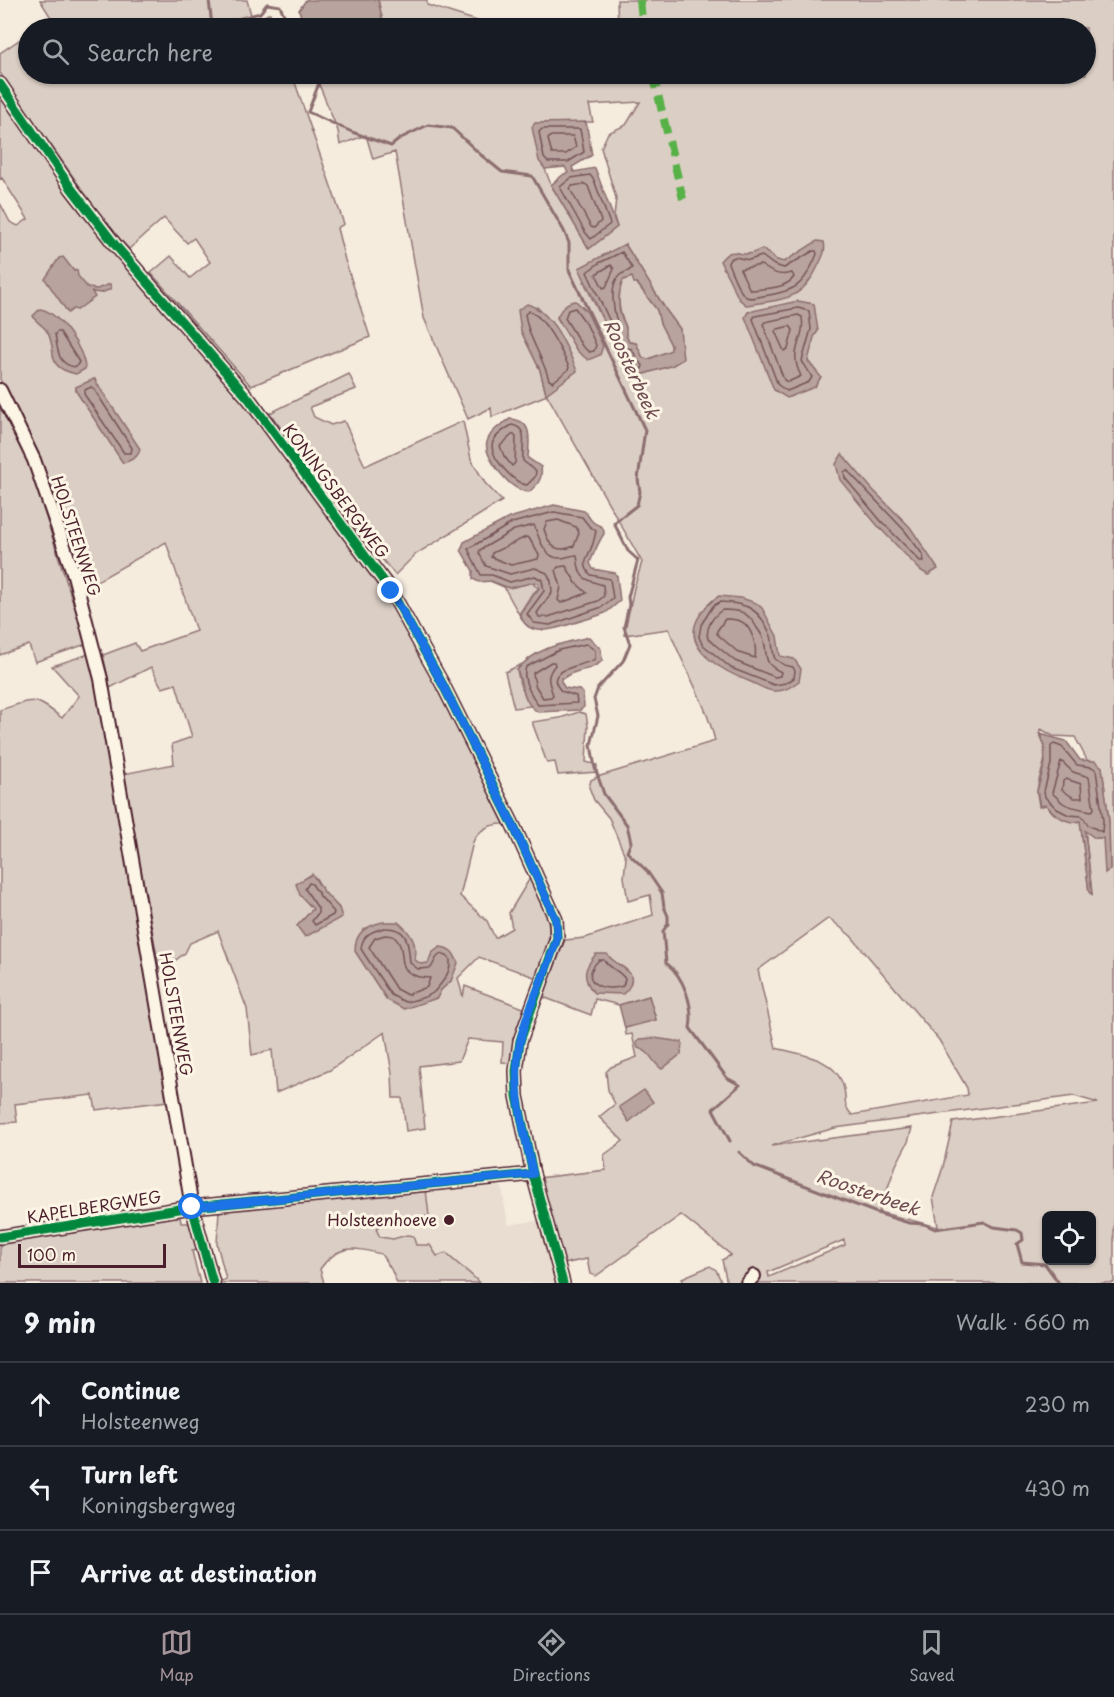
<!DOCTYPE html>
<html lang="en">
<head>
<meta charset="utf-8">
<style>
	:root { --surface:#171b24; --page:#20242c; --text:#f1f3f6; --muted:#9ea1a6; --line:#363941; --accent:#a6949b }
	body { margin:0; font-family:"Playpen Sans",sans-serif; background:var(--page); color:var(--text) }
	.controls { position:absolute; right:18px; bottom:18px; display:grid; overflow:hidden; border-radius:9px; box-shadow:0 2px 4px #0004 }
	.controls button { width:54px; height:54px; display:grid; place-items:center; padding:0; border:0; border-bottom:2px solid var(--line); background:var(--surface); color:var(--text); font:30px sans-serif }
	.scale { position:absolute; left:18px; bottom:15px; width:148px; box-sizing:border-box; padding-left:6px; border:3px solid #4a1f2b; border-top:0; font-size:16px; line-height:21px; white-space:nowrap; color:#4a1f2b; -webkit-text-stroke:4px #fcf5e5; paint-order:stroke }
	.stop { position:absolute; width:18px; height:18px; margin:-14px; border:4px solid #1a73e8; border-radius:50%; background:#fff }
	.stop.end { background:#1a73e8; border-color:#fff; box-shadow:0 2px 6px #0008 }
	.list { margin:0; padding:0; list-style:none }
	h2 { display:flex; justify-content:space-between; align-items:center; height:78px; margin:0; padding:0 24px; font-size:26px }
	h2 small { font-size:20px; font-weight:400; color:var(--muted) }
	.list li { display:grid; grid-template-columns:39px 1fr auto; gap:18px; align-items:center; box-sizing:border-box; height:84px; padding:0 24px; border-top:2px solid var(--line) }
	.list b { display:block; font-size:22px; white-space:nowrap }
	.list p { margin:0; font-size:20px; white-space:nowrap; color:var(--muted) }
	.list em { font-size:20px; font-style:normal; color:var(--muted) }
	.icon { flex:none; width:33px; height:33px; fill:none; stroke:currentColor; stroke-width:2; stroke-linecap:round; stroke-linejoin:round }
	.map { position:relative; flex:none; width:1114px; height:1283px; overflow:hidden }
	.search { position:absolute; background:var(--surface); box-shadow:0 2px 4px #0004; left:18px; right:18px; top:18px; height:66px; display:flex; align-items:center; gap:15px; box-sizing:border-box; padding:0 21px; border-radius:33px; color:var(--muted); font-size:22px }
	.sheet { height:330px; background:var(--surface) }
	nav { display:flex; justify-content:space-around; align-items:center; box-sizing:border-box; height:84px; border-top:2px solid var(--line); background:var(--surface); font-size:16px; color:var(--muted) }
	nav a { display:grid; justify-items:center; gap:3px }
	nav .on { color:var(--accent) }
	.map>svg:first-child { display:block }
	.built { fill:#e8ddd0 }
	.green { fill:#dbcec4; stroke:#927678; stroke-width:1.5; fill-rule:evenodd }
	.water { fill:#b8a39e; stroke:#8c6e70; stroke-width:1.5; fill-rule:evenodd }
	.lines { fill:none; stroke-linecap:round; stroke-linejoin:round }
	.shore { stroke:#765459; stroke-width:1.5 }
	.stream { stroke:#8c6e70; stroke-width:3 }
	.minor-casing { stroke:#4a1f2b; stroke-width:16 }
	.minor { stroke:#fcf5e5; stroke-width:12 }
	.quiet { stroke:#57b146; stroke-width:8; stroke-dasharray:15 8; stroke-linecap:butt }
	.cycleway-casing { stroke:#fcf5e5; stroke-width:13 }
	.cycleway { stroke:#00873e; stroke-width:9 }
	.route { stroke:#1a73e8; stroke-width:8 }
	.poi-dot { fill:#4a1f2b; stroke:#fcf5e5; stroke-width:2 }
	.labels { text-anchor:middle; stroke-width:6; stroke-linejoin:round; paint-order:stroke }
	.street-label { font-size:16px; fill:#4a1f2b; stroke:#fcf5e5 }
	.poi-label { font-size:16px; fill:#4a1f2b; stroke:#fcf5e5; text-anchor:end }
	.water-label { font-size:18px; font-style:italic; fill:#704d53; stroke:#fcf5e5 }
</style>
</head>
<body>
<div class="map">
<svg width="1114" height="1283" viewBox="0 0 1114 1283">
	<rect width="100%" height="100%" fill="#f5ecde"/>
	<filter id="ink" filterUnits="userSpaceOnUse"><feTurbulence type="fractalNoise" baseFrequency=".0167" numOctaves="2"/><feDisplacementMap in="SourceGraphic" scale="12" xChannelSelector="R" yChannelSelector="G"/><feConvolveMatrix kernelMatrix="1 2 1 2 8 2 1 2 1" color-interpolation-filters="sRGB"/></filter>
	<g filter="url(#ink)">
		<polygon class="built" points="501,1183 508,1225 540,1220 558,1283 479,1283 475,1277 459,1267 446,1253 437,1256 430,1245 415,1245 413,1236 407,1235 393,1239 380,1237 376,1229 383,1222 401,1215 419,1218 429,1216 426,1190"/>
		<g class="green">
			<polygon points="40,0 247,0 253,22 270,13 276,28 38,28 52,19"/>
			<polygon points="378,0 427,0 427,5 499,28 373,28 383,22"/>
			<path d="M617,0H1114V1283H727L722,1260L731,1255L681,1215L596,1276L590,1274L587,1259L563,1264L538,1178L606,1170L604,1155L623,1141L599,1117L615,1104L608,1090L606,1072L611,1067L637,1057L632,1034L626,1035L625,1028L656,1019L649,996L619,1005L595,999L591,1015L543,997L565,940L585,938L653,915L650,895L628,901L624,877L626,858L609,818L594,800L589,787L591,780L597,777L715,741C706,702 683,667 669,629L624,635L634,588L642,562L547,395L492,417L491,408L468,419L424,318L395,152L373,159L366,135L340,145L338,131L316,77L317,74H1086V28H618ZM640,102L626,125L608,133L601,148L616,198L614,217L617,227L589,249L551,185L545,169L586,122H593L589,105ZM625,244L666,310L680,329L673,365L631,378L584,282ZM582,306L593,322L603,345L588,359L578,351L557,318ZM537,307L551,322L570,355L546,394L540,370L521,331ZM1041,729L1053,736L1075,737L1088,762L1102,768L1109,821L1110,869L1103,838H1095L1085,830L1092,894L1089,892L1080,820L1054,814L1046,805L1039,807C1039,802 1037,797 1037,792C1039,768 1052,761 1040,734ZM829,918L851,936L939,1040L967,1088L968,1095L852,1115C842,1104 847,1102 844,1089C837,1057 801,1055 776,1048L758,970ZM1074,1096L1098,1103L953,1122L943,1167L933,1197L938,1227L879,1212L896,1165L908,1142L912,1128L771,1146L835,1128ZM1046,1216H1092V1260H1046ZM844,1240L845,1245L769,1277L768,1272Z"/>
			<polygon points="28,34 28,74 292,74 344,224 337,228 345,260 370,337 251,386 151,273 171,256 190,278 210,262 194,238 187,243 164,218 129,249 107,225 0,73 0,53"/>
			<path d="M0,91L89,221L154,301L200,347L240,396L388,594L437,687L504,824C490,824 479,829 473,842L460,896L487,921L495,938L512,928L509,913L530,878C553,925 555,928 537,978L479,957L458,978L463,997L465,986L526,1009L511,1063L502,1062L503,1042L468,1039L459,1061L419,1066L425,1128L406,1131L402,1098H393L392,1073L385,1032L330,1070L276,1093L272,1050L252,1055L247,1009L218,931L190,943L185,953L160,972L123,774L174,764L172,744L192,737L176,684L162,688L151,667L110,688L103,655L135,643L140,651L196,631L166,542L85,588L52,487L0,379V203L10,222L18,226L28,219L2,178L0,179ZM95,379L123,462L76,391V387ZM316,878L324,892L339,908L297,926L313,909ZM355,951H416L415,960L421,964H428L432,953L451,981L441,990L437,998L428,1001L387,1000Z"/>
			<polygon points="632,277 657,310 660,323 671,345 672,350 649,359 643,358 636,343 629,342 625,332 626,327 621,315 619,303 620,287 623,280"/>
			<polygon points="349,374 356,389 310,407 314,417 331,425 344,421 365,466 463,421 471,459 485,483 502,501 416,554 395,575 322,486 270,413"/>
			<polygon points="0,403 28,460 86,644 35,662 29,645 0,655"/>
			<polygon points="490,581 509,588 535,582 534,585 539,588 531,595 520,613 521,618 504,587"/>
			<path d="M89,654L96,684L144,952L168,1101L96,1110L93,1095L15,1104L17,1122L0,1123V710C36,699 32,695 62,718L79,696L52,666Z"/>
			<polygon points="520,665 517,670 520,685 531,706 514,708 505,672"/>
			<polygon points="579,712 586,714 588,726 586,762 597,765 597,772 558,775 555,762 547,763 532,722 560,718"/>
			<path d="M426,1190L429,1216C407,1219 393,1209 376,1229L380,1237L393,1239L407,1235L413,1236L416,1245H430L437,1256L446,1253C455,1263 473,1274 479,1283H397L391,1269L381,1254C353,1247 338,1244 320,1269L324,1283H217L226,1279L217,1244L219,1210Z"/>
			<polygon points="177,1214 180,1216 181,1223 191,1223 201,1249 192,1251 200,1283 0,1283 0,1244"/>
			<polygon points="710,1266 716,1270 722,1283 684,1283 682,1278"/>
		</g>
		<g class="water">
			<polygon points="306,0 378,0 383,22 373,28 312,28 301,17 299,10"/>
			<polygon points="586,122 592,155 572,167 574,172 595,168 617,227 589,249 551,185 564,174 568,173 565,167 545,169 539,161 532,127 535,123"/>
			<path d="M817,241L824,242C826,251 823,256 819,264C802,302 783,299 746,305L739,299L720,261C732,247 733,254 747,254C752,254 757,251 762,249L777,260L784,262Z"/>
			<path d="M625,244L666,310L680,329L683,359L673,365L631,378L579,268ZM632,277L634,283H637L657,310L660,323L671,345V350L649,359L643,358L636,343L629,342C626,336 626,334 626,328C625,323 622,319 620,314C618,303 619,290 623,280Z"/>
			<polygon points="63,257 74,271 77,270 78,276 88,288 97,289 110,284 111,289 101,293 92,292 95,297 77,310 73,309 68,313 45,279 59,258"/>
			<path d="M576,301L587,312L603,346L600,355L588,360L577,351L557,317C562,308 565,302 576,301Z"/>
			<polygon points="798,301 814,304 818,331 814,337 808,361 821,377 815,387 787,398 774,390 745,317 748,312"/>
			<path d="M527,304C553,312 567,347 577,371L546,394L540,370L521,331L518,310Z"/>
			<path d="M40,309C59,312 85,350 85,369L76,374C41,366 60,350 46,330C42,324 36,323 33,316Z"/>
			<path d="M94,379L140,449C138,458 131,460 123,463L76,391V387Z"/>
			<path d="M510,419C534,420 529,441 528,458L541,467C543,479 538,484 529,492C526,491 523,492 520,490C507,484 483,456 487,442C490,431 502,424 510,419Z"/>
			<polygon points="842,454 873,490 910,527 938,569 928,575 920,570 877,525 840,480 836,464"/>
			<path d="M554,505L584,511C588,514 589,519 593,522C599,527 604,524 604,534C600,539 592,557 590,563L593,569L615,573L617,576L620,601C615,605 610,610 605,613C596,617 586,619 577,622C559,628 526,641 520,613L539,588L538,584L535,582L509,588L491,581L479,582L473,579V571L461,550L464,542L509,518Z"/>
			<path d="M719,596L741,598L756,603L762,608L777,636L780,656L794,659L801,669L799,681C791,687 783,692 773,691C766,690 758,685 751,682C727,673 682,651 697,620C703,609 709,602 719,596Z"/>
			<path d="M589,637L601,649L602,661C591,672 575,668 564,678H561V682L565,688L579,690L583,693L584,707L580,710L538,712C522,703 523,684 517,670C535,648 562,643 589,637Z"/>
			<path d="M1040,734L1066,741L1080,760L1095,761L1102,767L1109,821L1110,869L1105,873L1103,838H1095L1085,831L1092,895L1089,892L1080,821C1067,825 1054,814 1046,805L1040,806L1037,791L1045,763L1044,744Z"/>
			<polygon points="312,874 324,892 339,908 342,917 305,937 297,926 313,909 300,895 296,884"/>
			<path d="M383,922H398C411,933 417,942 415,960L421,964L428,963L432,953L440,947C451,948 454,953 458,963L451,981L441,990L437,998L404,1009L387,1000L355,951C355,932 366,926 383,922Z"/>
			<path d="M596,954H607C614,964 624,965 631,975C633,983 629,989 623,994L594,993C581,977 584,968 596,954Z"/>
			<polygon points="649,996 656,1020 625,1028 619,1005"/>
			<path d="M654,1038L682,1042L681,1054L662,1069C652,1063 651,1051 638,1048L636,1043L639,1039Z"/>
			<polygon points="644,1090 653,1102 629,1122 619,1107"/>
		</g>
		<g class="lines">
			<g class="shore">
				<polygon points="542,129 580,129 584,152 568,162 548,162 544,158 539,132"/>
				<polygon points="551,136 573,136 576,147 566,154 552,154 548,139"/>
				<polygon points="590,175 594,180 610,224 591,239 585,232 560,187 571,178"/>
				<polygon points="585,184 588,186 601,221 594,228 591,227 570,189 572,186"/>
				<path d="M813,251H816L817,254C804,286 796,291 763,296C757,297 749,300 745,296C737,289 732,272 728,263L730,259L735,257L749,260L762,256L774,265L784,268Z"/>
				<path d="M622,252L632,268C629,272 624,272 620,275C608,285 614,315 619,327L616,330L613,328L587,272L599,263Z"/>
				<polygon points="611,265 614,269 606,287 603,288 596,274"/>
				<path d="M761,265C771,272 779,277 792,273L794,277C786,289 764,289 750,290L740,269Z"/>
				<polygon points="575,308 587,325 596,345 594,351 589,352 582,346 565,318 568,310"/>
				<polygon points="798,308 809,311 811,329 802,361 812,377 809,382 787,391 778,385 753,319 755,316"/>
				<path d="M529,311C545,316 562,352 569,367L568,370L553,382L549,380C543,357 528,338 525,314Z"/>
				<path d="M798,315L802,317C806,341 787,349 801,376L788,382L784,380L763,324L765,322Z"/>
				<polygon points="790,326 793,330 788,349 784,351 775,331 778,329"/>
				<path d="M57,332H60L79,362L76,367C57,365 58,350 55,334Z"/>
				<polygon points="626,348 632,349 638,361 643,365 642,369 633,369 625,352"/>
				<polygon points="91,387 94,389 132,448 131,453 124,453 84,394 85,390"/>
				<path d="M512,425C530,428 521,448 523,461L536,471L535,477L527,485C515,484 492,459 492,446C492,437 505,429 512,425Z"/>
				<polygon points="513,434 516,437 515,463 512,466 504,456 500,446"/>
				<polygon points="847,470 905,531 923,555 924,561 920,561 881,521 845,478 844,472"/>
				<path d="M554,512L582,517L589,526L596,531C595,535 594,541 592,546C588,558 580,563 591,575L610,579L613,598L602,607L550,625L534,623L527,614L544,591L542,580L535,576L510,582L492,575H481L468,549L512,523Z"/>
				<path d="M558,520L576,527L579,533L574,546C556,554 549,546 544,529L547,522Z"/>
				<path d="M534,525C539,537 544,560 562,558C568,557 572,555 577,555C579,577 581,579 603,585L604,596L598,601L548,617H539L537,613L552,592L551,581L547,573L535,568L510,574L486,566L479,553L480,550L514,530Z"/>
				<polygon points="526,537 529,538 539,555 538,559 511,565 491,557 492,553"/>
				<polygon points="566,566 576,583 587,593 561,603 558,600 561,587 556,570 558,567"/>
				<path d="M720,602C748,603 760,609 771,636C773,643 772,652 775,659L784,665L793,667L795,671L794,678L786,683L774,685L731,668L702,644L699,637L701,625L713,606Z"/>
				<path d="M722,610C740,610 748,611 757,628C760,632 763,636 764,641C768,657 762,663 781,672L780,676L775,677L735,661L708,639C705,628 713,616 722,610Z"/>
				<path d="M725,619C731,619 740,619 745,624C753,632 757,647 755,658L739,653L717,634V631Z"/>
				<path d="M586,644L595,650V659C587,665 550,668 556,683C557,686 559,688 561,691L576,696L577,703L538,705C531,694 521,679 526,667L559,650Z"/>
				<path d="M551,662H554L555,665C545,677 549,682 553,695L551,697L543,698L535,685L533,673Z"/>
				<polygon points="1054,744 1062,747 1077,765 1092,767 1096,770 1103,821 1102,832 1088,825 1082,816 1069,815 1057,809 1045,797 1044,791 1051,764 1051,746"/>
				<path d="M1061,761L1073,772L1089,777L1094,809L1092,811C1084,809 1070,808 1063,803C1059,800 1056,796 1052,793Z"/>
				<polygon points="1066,779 1081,784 1082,798 1074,798 1062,790 1063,781"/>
				<polygon points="309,883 312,884 320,896 334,912 333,915 315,925 312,921 318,913 318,908 305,889"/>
				<path d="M384,928C409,927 408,943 410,963L418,969L431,968L437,957L441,954L449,957C454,969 442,983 434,992C428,997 413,1001 405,1002L391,995L361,949C362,935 372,931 384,928Z"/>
				<path d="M385,935L393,936C410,950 393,968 416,976C420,978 426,977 430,978L427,987L407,995L396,989L369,947L375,938Z"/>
				<path d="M599,960H604C610,969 621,971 625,979L623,986C602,993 577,981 599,960Z"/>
			</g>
			<g class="stream">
				<polyline points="209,0 212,26 260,13 267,4 280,6 290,28"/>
				<path d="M310,74L319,83L308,112L352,132L391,146L401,138L428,125L452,128L481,155L502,172L532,176L564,231L569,243V270L645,430L638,479L640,492L637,505L614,523L628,551L638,560L628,597L629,605L624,627L630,644L623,661L598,688L594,699L598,716L591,745L595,768L604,794L627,825L631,842L627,852L647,871L662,893L664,907L668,916V924L663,931L666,963C684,976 694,1007 690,1028L727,1078L740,1085L713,1109L730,1141"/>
				<polyline points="739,1152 754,1166 877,1213 909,1223 924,1224 935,1229 984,1222 994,1227 1017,1230 1022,1233 1023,1240 1017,1244 1022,1262 1045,1264 1059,1283"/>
			</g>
			<g class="minor-casing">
				<g id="minor">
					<polyline points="0,84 71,188 116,246 249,399 391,591 443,685 514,827 556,920 557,938 520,1041 516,1071 517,1096 533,1174 563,1283"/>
					<polyline points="0,390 34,460 74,575 101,679 192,1207 213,1283"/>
					<polyline points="0,1237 192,1207 533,1174"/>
					<polyline points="747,1283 754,1276"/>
				</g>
			</g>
			<use href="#minor" class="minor"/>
			<g class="quiet">
				<polyline points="640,0 643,28"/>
				<polyline points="653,74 683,199"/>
			</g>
			<g class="cycleway-casing">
				<g id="cycleway">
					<polyline points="0,84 71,188 116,246 249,399 391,591 443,685 514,827 556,920 557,938 520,1041 516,1071 517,1096 533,1174 563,1283"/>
					<polyline points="192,1207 213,1283"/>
					<polyline points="0,1237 192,1207 533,1174"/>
				</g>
			</g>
			<use href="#cycleway" class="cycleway"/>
		</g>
	</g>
	<g class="lines" filter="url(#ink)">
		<path class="route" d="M192,1207L533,1174C524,1130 511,1088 520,1042C527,1007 547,973 557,938L556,920L514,827L443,685L391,591"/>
	</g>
	<circle class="poi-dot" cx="449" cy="1220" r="6"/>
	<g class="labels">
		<g class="street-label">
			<text transform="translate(336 491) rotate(53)" y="6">KONINGSBERGWEG</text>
			<text transform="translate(76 536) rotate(72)" y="6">HOLSTEENWEG</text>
			<text transform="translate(176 1014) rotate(80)" y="6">HOLSTEENWEG</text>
			<text transform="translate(94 1207) rotate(-9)" y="6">KAPELBERGWEG</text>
		</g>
		<g class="poi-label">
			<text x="437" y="1226">Holsteenhoeve</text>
		</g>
		<g class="water-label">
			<text transform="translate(631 369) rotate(65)" y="6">Roosterbeek</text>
			<text transform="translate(868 1193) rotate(19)" y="6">Roosterbeek</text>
		</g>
	</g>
</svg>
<div class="controls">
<button><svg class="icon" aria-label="locate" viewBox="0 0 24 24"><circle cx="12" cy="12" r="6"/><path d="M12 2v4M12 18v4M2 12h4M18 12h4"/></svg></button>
</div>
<div class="scale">100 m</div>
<div class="stop" style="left:192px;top:1207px"></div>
<div class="stop end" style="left:391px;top:591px"></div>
<div class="search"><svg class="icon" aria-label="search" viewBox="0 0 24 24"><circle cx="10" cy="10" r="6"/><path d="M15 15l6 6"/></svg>Search here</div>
</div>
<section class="sheet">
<h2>9 min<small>Walk · 660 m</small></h2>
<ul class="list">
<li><svg class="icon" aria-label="ahead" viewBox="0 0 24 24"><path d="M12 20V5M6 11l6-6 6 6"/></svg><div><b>Continue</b><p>Holsteenweg</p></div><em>230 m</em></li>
<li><svg class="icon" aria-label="left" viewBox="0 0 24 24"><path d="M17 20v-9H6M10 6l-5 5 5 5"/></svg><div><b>Turn left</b><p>Koningsbergweg</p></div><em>430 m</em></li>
<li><svg class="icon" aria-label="arrive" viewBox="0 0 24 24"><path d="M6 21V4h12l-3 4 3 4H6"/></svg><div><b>Arrive at destination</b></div></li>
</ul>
</section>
<nav>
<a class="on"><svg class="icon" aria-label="map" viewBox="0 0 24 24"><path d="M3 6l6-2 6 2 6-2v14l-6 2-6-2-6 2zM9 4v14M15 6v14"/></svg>Map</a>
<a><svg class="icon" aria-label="directions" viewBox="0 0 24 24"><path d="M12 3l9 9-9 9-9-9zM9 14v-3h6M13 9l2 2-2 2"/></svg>Directions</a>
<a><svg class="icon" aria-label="saved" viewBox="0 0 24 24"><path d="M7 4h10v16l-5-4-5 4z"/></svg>Saved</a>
</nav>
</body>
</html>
